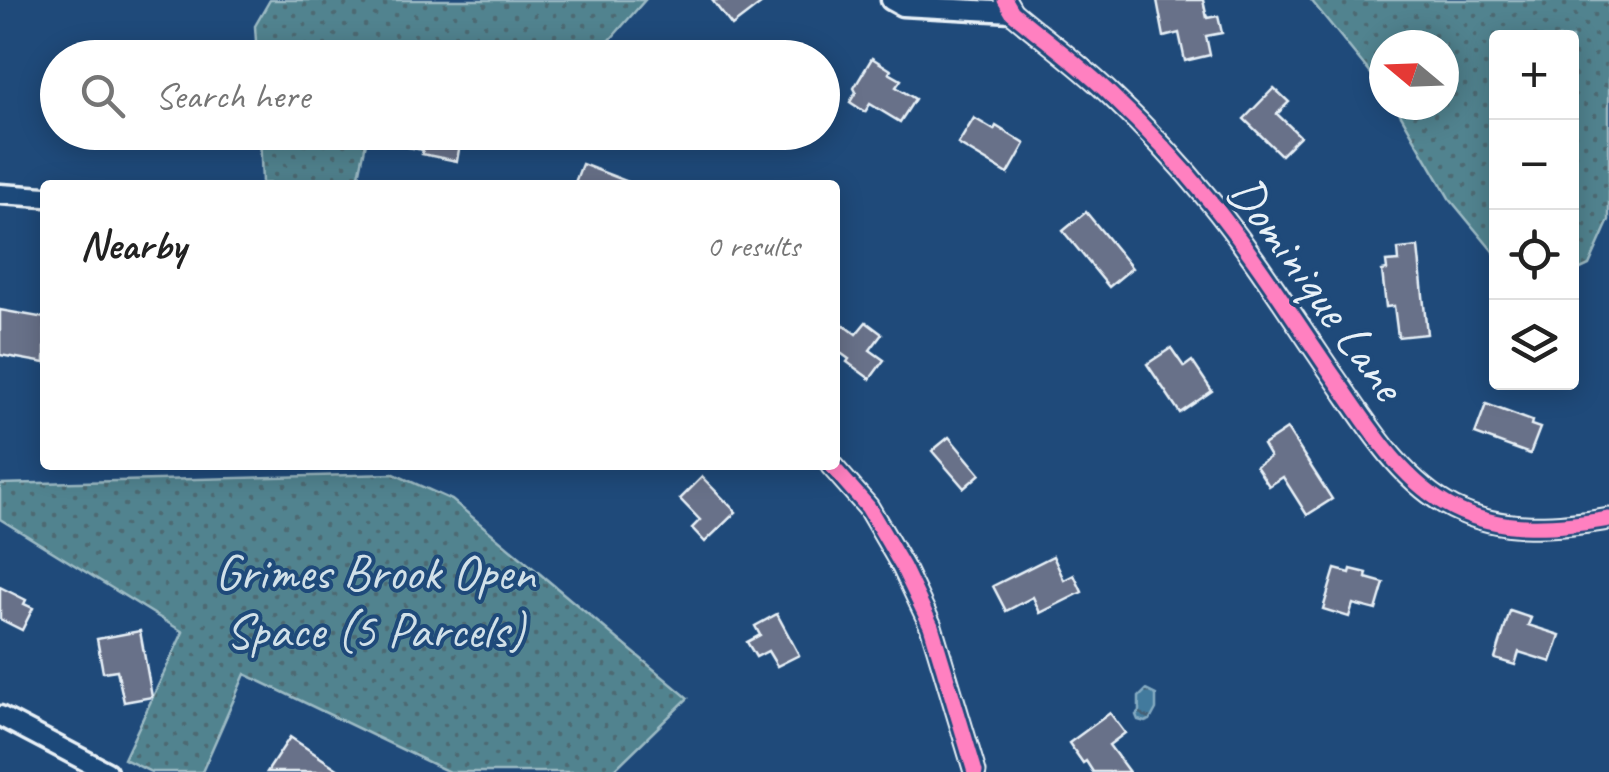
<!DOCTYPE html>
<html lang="en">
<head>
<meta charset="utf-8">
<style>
	:root { --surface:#fff; --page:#f6f6f6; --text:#222; --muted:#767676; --line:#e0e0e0 }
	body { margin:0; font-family:Caveat,sans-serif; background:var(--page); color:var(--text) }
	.controls { position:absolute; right:30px; top:30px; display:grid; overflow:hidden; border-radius:10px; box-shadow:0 5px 25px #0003 }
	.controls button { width:90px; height:90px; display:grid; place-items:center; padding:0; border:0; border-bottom:2px solid var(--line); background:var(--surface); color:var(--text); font:50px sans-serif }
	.compass { position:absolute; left:1369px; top:30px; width:90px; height:90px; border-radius:50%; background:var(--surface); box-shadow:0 5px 25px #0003; rotate:289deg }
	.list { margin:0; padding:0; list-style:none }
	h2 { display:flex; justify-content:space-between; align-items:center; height:130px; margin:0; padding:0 40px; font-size:42px }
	h2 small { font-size:32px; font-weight:400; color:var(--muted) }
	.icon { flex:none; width:55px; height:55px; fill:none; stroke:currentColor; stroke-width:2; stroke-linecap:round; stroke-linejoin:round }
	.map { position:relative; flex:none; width:1609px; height:772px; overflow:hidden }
	.search { position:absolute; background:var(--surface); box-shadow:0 5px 25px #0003; left:40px; top:40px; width:800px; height:110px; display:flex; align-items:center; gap:25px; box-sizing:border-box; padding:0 35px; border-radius:55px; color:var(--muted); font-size:38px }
	.panel { position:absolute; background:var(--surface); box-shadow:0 5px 25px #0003; left:40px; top:180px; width:800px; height:290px; border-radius:10px }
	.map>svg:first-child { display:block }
	.park { fill:url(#park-dots); stroke:#9cbac4; stroke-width:2.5 }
	.water { fill:url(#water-waves); stroke:#84aac1; stroke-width:2.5 }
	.building { fill:#687189; stroke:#e8f1f8; stroke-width:2.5 }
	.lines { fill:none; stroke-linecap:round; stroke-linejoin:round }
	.street-casing { stroke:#e8f1f8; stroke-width:25 }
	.street { stroke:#1f4a7a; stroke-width:18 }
	.cycleway-casing { stroke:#1f4a7a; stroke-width:21 }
	.cycleway { stroke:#ff80c0; stroke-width:15 }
	.labels { text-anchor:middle; stroke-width:8; stroke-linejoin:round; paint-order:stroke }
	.street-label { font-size:50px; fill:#e8f1f8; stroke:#1f4a7a }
	.park-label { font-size:50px; fill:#d1e0e8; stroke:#1f4a7a }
</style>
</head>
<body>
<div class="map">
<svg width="1609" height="772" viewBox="0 0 1609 772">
	<defs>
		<pattern id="park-dots" width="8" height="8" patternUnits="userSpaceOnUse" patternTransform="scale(2.5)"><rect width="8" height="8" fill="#51838f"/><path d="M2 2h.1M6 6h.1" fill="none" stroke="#4d6b73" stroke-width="1.8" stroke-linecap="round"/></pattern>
		<pattern id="water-waves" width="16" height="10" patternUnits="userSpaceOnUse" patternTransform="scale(2.5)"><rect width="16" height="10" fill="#427a9d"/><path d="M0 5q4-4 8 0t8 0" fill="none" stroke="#446174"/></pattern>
	</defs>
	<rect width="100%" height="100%" fill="#1f4a7a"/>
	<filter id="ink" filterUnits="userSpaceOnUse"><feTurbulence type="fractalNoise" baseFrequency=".01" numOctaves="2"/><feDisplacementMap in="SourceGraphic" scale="20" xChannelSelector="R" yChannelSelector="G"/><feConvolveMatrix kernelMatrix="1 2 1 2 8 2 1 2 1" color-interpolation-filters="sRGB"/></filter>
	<g filter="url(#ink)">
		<g class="park">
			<polygon points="270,0 645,0 595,57 257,57 255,26"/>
			<polygon points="1311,0 1609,0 1609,220 1589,265 1572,273 1572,38 1496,38 1496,255 1449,198 1395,105 1444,105 1444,45 1384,45 1384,90"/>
			<polygon points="260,133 368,133 357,185 262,183"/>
			<polygon points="394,474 452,500 688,698 612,772 449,772 245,674 202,772 151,772 124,759 183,632 0,519 0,484"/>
		</g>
		<polygon class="water" points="1146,690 1156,695 1156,709 1150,720 1145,722 1138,720 1136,715 1139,712 1139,697"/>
		<g class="building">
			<polygon points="712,0 766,0 732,26"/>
			<polygon points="1157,0 1203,0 1207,18 1218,16 1222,33 1206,36 1210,55 1185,61 1179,33 1164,37"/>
			<polygon points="872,58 891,70 889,73 901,80 896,87 915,99 900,122 870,104 865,112 850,102 856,92 854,88"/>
			<polygon points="1274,88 1289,102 1277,114 1300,136 1281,155 1244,119"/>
			<polygon points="974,118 994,130 996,126 1025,144 1008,174 958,144"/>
			<polygon points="378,132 462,132 457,161 422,154 423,150 378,141"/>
			<polygon points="582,164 634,184 634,185 574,185"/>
			<polygon points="1086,212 1132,268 1109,287 1063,231"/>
			<polygon points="1418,247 1427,334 1398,337 1394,306 1386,307 1382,271 1387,270 1386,262 1399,261 1398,249"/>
			<polygon points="0,310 45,318 45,363 0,355"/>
			<polygon points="866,322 882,334 870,350 884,360 870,379 847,362 849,359 835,349 835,336 844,325 856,334"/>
			<polygon points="1171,348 1184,367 1192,361 1212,391 1180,413 1147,364"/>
			<polygon points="1486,404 1532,421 1531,425 1540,428 1530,454 1475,434"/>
			<polygon points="1287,429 1332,499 1307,515 1283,477 1269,486 1256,466 1270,457 1263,445"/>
			<polygon points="949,437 980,474 964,488 932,451"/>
			<polygon points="702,477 736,512 705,542 692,528 700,520 680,499"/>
			<polygon points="1053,556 1064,580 1074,575 1082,592 1040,613 1033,597 1006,611 993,586"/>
			<polygon points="1335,569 1350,573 1351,569 1367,573 1366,578 1384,583 1376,610 1353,604 1349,617 1323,609"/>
			<polygon points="0,587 26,600 24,604 33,608 22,630 0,619"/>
			<polygon points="1510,611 1531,618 1528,625 1560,635 1551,662 1519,652 1515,665 1495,659"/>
			<polygon points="777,614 799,655 777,666 768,651 756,657 747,642 760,635 755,626"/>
			<polygon points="140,631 152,697 124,702 117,670 103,672 97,639"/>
			<polygon points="1110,713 1125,733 1109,745 1129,772 1093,772 1086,761 1083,763 1069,743"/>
			<polygon points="290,737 342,772 267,772"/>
		</g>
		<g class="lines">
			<g class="street-casing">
				<g id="street">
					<polyline points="891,0 902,6 1012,12"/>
					<path d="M1005,0L1012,12C1044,39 1080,65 1111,95C1146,128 1179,163 1209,200C1254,255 1292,316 1332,374C1366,422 1399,480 1453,508C1503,533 1556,528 1609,519"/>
					<polyline points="0,194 45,197"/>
					<polyline points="831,465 868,507 903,567 931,626 975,772"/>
					<polyline points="0,716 107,772"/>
				</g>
			</g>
			<use href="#street" class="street"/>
			<g class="cycleway-casing">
				<g id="cycleway">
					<path d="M1005,0L1012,12C1044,39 1080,65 1111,95C1146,128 1179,163 1209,200C1254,255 1292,316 1332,374C1366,422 1399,480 1453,508C1503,533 1556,528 1609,519"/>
					<polyline points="831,465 868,507 903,567 931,626 975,772"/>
				</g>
			</g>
			<use href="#cycleway" class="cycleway"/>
		</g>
	</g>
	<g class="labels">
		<g class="street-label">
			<text transform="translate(1318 287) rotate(54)" y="18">Dominique Lane</text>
		</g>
		<g class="park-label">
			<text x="375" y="589">Grimes Brook Open<tspan x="375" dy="58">Space (5 Parcels)</tspan></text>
		</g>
	</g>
</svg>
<div class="controls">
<button>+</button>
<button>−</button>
<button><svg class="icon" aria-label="locate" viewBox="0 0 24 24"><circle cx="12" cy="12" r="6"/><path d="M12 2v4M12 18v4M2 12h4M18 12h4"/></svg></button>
<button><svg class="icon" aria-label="layers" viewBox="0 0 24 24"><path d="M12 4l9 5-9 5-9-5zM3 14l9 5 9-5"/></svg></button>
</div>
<svg class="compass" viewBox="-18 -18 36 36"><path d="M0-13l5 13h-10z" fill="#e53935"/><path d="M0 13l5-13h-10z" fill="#767676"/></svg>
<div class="search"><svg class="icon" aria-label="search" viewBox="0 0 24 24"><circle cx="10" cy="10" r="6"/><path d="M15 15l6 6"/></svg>Search here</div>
<section class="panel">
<h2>Nearby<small>0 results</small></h2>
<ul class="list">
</ul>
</section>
</div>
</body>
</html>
